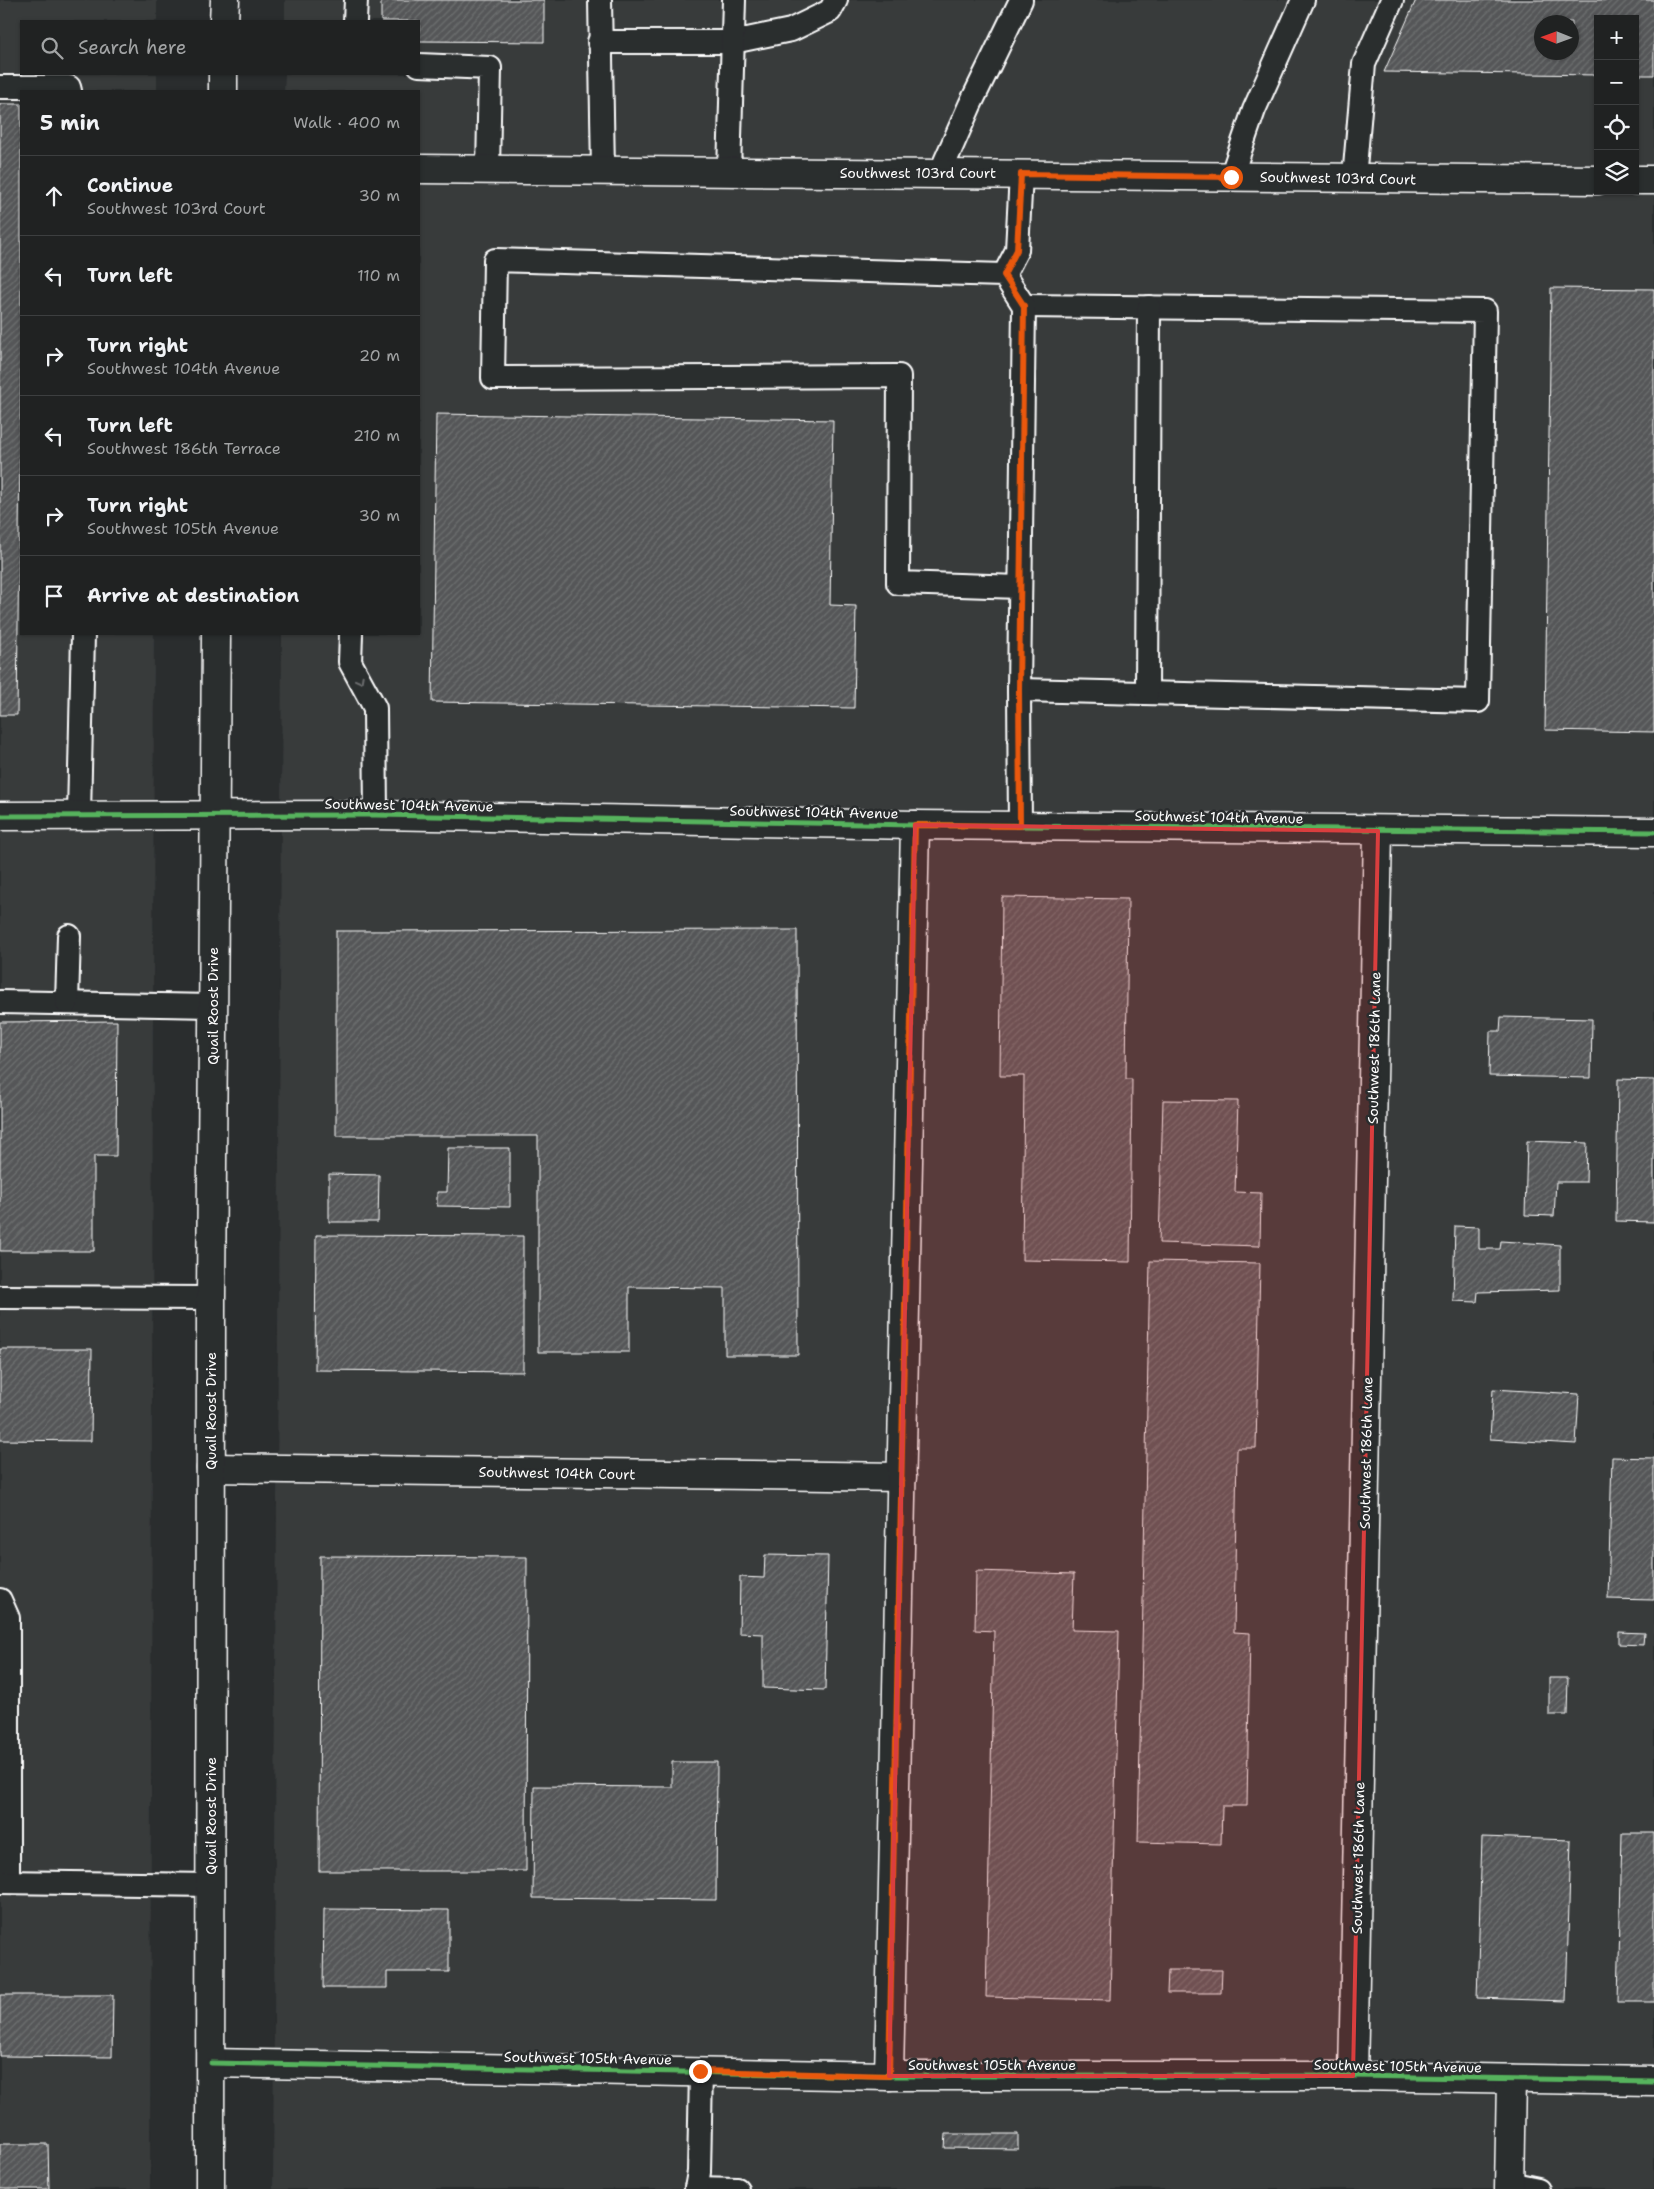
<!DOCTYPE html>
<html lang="en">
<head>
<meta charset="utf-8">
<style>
	:root { --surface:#202222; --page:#282a2a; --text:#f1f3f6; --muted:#a2a4a5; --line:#3d3f40 }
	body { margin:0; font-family:"Shantell Sans",sans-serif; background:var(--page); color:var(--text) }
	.controls { position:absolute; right:15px; top:15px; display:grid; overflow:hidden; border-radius:0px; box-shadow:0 1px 4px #0004 }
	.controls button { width:45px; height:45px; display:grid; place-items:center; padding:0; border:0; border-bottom:1px solid var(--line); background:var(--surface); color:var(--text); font:25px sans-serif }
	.compass { position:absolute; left:1534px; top:15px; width:45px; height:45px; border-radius:50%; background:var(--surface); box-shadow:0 1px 4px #0004; rotate:271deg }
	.stop { position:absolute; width:15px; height:15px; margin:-11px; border:4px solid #ea580c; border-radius:50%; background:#fff }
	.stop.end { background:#ea580c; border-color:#fff; box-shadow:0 1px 5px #0008 }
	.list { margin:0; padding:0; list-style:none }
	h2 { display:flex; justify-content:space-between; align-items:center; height:65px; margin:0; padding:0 20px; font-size:21px }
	h2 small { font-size:16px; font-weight:400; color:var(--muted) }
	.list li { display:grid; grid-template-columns:32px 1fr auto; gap:15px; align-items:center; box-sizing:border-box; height:80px; padding:0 20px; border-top:1px solid var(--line) }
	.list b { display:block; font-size:19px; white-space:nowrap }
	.list p { margin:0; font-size:16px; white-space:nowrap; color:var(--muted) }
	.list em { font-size:16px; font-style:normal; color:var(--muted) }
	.icon { flex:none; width:28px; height:28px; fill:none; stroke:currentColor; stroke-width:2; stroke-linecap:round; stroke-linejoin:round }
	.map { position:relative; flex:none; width:1654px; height:2189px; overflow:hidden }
	.search { position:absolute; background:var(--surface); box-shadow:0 1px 4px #0004; left:20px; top:20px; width:400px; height:55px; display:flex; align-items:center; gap:12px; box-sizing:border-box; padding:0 18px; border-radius:0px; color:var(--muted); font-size:19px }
	.panel { position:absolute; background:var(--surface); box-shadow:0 1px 4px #0004; left:20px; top:90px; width:400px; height:545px; border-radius:0px }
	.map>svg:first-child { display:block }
	.built { fill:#373a3b; fill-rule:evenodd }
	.building { fill:url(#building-hatch); stroke:#fff; fill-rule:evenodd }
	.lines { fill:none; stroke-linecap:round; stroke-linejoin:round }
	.lane-casing { stroke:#fff; stroke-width:26 }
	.street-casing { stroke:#fff; stroke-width:31 }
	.secondary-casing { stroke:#fff; stroke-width:31 }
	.lane { stroke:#2a2d2e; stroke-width:22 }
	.street { stroke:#2a2d2e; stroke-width:28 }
	.secondary { stroke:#2a2d2e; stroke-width:28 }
	.cycleway-casing { stroke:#2a2d2e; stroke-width:8 }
	.cycleway { stroke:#56b35d; stroke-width:5 }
	.oneway { stroke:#6a6c6d }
	.route { stroke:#ea580c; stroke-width:6 }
	.marked { fill:#da3e3e; fill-opacity:0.2; stroke:#da3e3e; stroke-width:4; stroke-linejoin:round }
	.labels { text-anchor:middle; stroke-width:5; stroke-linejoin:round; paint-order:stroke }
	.street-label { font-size:14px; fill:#fff; stroke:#2a2d2e }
</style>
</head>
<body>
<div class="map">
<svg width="1654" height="2189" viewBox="0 0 1654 2189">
	<defs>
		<pattern id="building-hatch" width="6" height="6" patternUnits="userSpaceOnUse" patternTransform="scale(1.25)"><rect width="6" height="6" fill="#555758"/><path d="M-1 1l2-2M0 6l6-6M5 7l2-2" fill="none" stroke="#6e7071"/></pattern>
	</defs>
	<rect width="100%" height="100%" fill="#2a2d2e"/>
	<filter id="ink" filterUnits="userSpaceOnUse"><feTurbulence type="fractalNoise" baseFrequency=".02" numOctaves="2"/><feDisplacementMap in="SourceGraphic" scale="10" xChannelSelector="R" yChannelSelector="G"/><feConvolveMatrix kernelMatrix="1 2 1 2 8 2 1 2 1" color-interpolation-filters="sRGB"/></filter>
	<g filter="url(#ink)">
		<g class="built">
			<polygon points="0,0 157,0 157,21 21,21 21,74 157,74 157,91 21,91 21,634 154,634 150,2189 0,2189"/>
			<path d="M285,0H1654V2189H273L282,634H419V91H284L285,74H419V21H285ZM1598,19H1635V191H1598ZM1542,22H1572V52H1542Z"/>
		</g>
		<g class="building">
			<polygon points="381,0 544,0 544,42 419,41 419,21 381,21"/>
			<path d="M1416,0H1654V75H1635V19H1598V75L1384,72ZM1542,22H1572V52H1542Z"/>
			<polygon points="0,104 21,104 21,358 17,715 0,715"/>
			<polygon points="1551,288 1654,289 1654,732 1545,730"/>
			<polygon points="436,414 833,420 830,605 856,606 854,708 432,702"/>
			<polygon points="1002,897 1128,899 1126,1079 1132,1079 1130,1262 1022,1260 1024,1076 1000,1076"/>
			<polygon points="797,930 798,1355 725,1355 725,1288 629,1287 629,1352 538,1352 538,1136 336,1136 336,931"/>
			<polygon points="1501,1017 1592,1019 1591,1078 1489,1076 1490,1031 1500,1031"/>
			<polygon points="117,1021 116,1156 94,1156 94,1251 0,1251 0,1022"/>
			<polygon points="1618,1079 1654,1080 1654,1222 1616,1221"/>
			<polygon points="1163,1100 1238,1101 1235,1192 1261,1193 1260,1246 1159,1243"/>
			<polygon points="1527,1141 1587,1143 1586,1182 1556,1182 1554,1216 1525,1215"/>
			<polygon points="448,1148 510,1148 510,1207 437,1206 437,1192 447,1192"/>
			<polygon points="329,1174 379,1175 378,1222 329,1222"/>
			<polygon points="1455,1226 1479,1227 1479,1249 1500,1249 1501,1241 1560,1245 1560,1290 1478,1292 1477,1302 1453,1301"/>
			<polygon points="316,1235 523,1236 523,1372 315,1370"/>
			<polygon points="1150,1261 1260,1263 1256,1448 1237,1448 1234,1632 1250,1633 1247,1806 1222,1806 1221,1844 1138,1842"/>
			<polygon points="0,1349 92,1349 91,1441 0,1440"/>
			<polygon points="1493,1389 1579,1394 1576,1444 1490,1439"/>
			<polygon points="1612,1457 1654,1458 1654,1600 1608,1599"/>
			<polygon points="765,1555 828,1556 825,1690 763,1688 763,1634 739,1633 740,1577 764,1578"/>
			<polygon points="320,1556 527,1557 526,1871 319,1871"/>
			<polygon points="976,1571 1074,1574 1072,1630 1119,1631 1110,2000 986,1997 994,1631 975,1630"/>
			<polygon points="1619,1632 1644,1633 1643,1645 1619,1644"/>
			<polygon points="1549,1678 1568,1678 1567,1715 1549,1715"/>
			<polygon points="672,1762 717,1762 716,1900 533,1898 534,1786 672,1787"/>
			<polygon points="1622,1833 1654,1833 1654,2002 1618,2002"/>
			<polygon points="1482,1837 1571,1840 1566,2001 1477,1998"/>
			<polygon points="324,1909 449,1910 449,1972 387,1972 387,1988 323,1988"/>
			<polygon points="1168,1970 1222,1970 1221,1993 1167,1993"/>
			<polygon points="0,1995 113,1995 112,2057 0,2056"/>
			<polygon points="946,2134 1018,2134 1018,2149 945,2148"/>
			<polygon points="0,2144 48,2144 49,2189 0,2189"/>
		</g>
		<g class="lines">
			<g class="lane-casing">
				<g id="lane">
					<polyline points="600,0 603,171"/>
					<polyline points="355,21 356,0"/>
					<polyline points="599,42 733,42 791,30 830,11 836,0"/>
					<polyline points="419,65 490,68 488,170"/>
					<polyline points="0,87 69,87 70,91"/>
					<polyline points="729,172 734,0"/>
					<polyline points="940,173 970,105 1021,0"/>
					<polyline points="1231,177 1254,110 1303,0"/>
					<polyline points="1354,179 1364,64 1392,0"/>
					<polyline points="1004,275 1017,250 1021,174"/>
					<polyline points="351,634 350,662 375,708 376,815"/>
					<polyline points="1019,690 1478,701 1485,311 1024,306"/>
					<polyline points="1147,693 1149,307"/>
					<polyline points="79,815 83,634"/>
					<polyline points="1020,826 1019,690 1024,306 1004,275 495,260 493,378 899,376 898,583 1020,587"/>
					<polyline points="0,1002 213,1006"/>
					<polyline points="67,1003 69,936"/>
					<polyline points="0,1297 211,1298"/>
					<polyline points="0,1600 8,1618 8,1882"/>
					<polyline points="0,1882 211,1885"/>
					<polyline points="1509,2183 1538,2189"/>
					<polyline points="696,2188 737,2189"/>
					<polyline points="696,2189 699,2172 701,2071"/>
				</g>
			</g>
			<g class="street-casing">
				<g id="street">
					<polyline points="419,169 1598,180"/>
					<polyline points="1635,180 1654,180"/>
					<polyline points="0,816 376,815 915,825 1654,832"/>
					<polyline points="211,1468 902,1477"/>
					<polyline points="211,2063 889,2076 1353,2076 1654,2081"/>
					<polyline points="889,2076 915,825"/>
					<polyline points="1353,2076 1378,831"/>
					<polyline points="1509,2189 1511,2079"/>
				</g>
			</g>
			<g class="secondary-casing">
				<g id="secondary">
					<polyline points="224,21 225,0"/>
					<polyline points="223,91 223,74"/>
					<polyline points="210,2189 211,1298 216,634"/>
				</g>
			</g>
			<use href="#lane" class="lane"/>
			<use href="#street" class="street"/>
			<use href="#secondary" class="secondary"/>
			<g class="cycleway-casing">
				<g id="cycleway">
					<polyline points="0,816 376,815 915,825 1654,832"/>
					<polyline points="211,2063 889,2076 1353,2076 1654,2081"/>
				</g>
			</g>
			<use href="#cycleway" class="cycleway"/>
		</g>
		<defs><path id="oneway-chevron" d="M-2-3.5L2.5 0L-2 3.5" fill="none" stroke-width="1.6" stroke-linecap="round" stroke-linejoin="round" transform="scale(1.25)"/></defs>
		<use class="oneway" href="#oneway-chevron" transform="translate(360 680) rotate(62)"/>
	</g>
	<g class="lines" filter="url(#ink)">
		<polyline class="route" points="700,2071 889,2076 915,825 1020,826 1019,690 1024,306 1004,275 1017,250 1021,174 1231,177"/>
	</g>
	<path class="marked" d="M915,825L1378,831L1353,2076H889Z"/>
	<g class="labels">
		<g class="street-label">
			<text x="918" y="178">Southwest 103rd Court</text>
			<text transform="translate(1338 178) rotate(1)" y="5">Southwest 103rd Court</text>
			<text transform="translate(409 805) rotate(1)" y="5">Southwest 104th Avenue</text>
			<text transform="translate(814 812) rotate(1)" y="5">Southwest 104th Avenue</text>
			<text transform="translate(1219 817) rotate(1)" y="5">Southwest 104th Avenue</text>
			<text transform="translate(213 1006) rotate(-90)" y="5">Quail Roost Drive</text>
			<text transform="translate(1374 1048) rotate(-89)" y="5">Southwest 186th Lane</text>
			<text transform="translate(211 1411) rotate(-90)" y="5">Quail Roost Drive</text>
			<text transform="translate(1366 1453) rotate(-89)" y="5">Southwest 186th Lane</text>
			<text transform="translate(557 1473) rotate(1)" y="5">Southwest 104th Court</text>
			<text transform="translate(211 1816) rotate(-90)" y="5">Quail Roost Drive</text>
			<text transform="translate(1358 1858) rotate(-89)" y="5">Southwest 186th Lane</text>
			<text transform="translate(588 2058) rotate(1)" y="5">Southwest 105th Avenue</text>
			<text x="992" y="2070">Southwest 105th Avenue</text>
			<text transform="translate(1398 2066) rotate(1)" y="5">Southwest 105th Avenue</text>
		</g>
	</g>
</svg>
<div class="controls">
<button>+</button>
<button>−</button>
<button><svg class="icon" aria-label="locate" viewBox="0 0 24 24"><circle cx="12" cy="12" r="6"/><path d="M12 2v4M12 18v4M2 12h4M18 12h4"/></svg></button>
<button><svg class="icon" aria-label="layers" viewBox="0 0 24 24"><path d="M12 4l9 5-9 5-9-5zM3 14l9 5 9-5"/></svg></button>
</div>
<svg class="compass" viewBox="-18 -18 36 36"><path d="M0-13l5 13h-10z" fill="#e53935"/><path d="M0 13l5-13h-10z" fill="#a2a4a5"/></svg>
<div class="stop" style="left:1231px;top:177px"></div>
<div class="stop end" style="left:700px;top:2071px"></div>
<div class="search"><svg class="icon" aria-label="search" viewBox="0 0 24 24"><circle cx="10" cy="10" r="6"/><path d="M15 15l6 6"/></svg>Search here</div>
<section class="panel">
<h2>5 min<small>Walk · 400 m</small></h2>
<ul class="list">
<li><svg class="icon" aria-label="ahead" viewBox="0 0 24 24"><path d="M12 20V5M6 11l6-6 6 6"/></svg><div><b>Continue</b><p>Southwest 103rd Court</p></div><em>30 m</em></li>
<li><svg class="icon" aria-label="left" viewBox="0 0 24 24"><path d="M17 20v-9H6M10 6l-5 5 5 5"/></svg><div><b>Turn left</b></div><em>110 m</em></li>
<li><svg class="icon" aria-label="right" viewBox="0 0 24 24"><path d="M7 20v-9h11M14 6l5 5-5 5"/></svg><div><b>Turn right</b><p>Southwest 104th Avenue</p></div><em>20 m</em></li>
<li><svg class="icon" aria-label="left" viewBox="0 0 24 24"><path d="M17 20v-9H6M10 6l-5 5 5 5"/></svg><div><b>Turn left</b><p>Southwest 186th Terrace</p></div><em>210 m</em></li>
<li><svg class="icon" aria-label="right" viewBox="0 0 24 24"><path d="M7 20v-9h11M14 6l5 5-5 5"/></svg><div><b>Turn right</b><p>Southwest 105th Avenue</p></div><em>30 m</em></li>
<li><svg class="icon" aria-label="arrive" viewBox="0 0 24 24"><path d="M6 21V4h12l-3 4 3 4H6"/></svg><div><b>Arrive at destination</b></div></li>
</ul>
</section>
</div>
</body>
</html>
